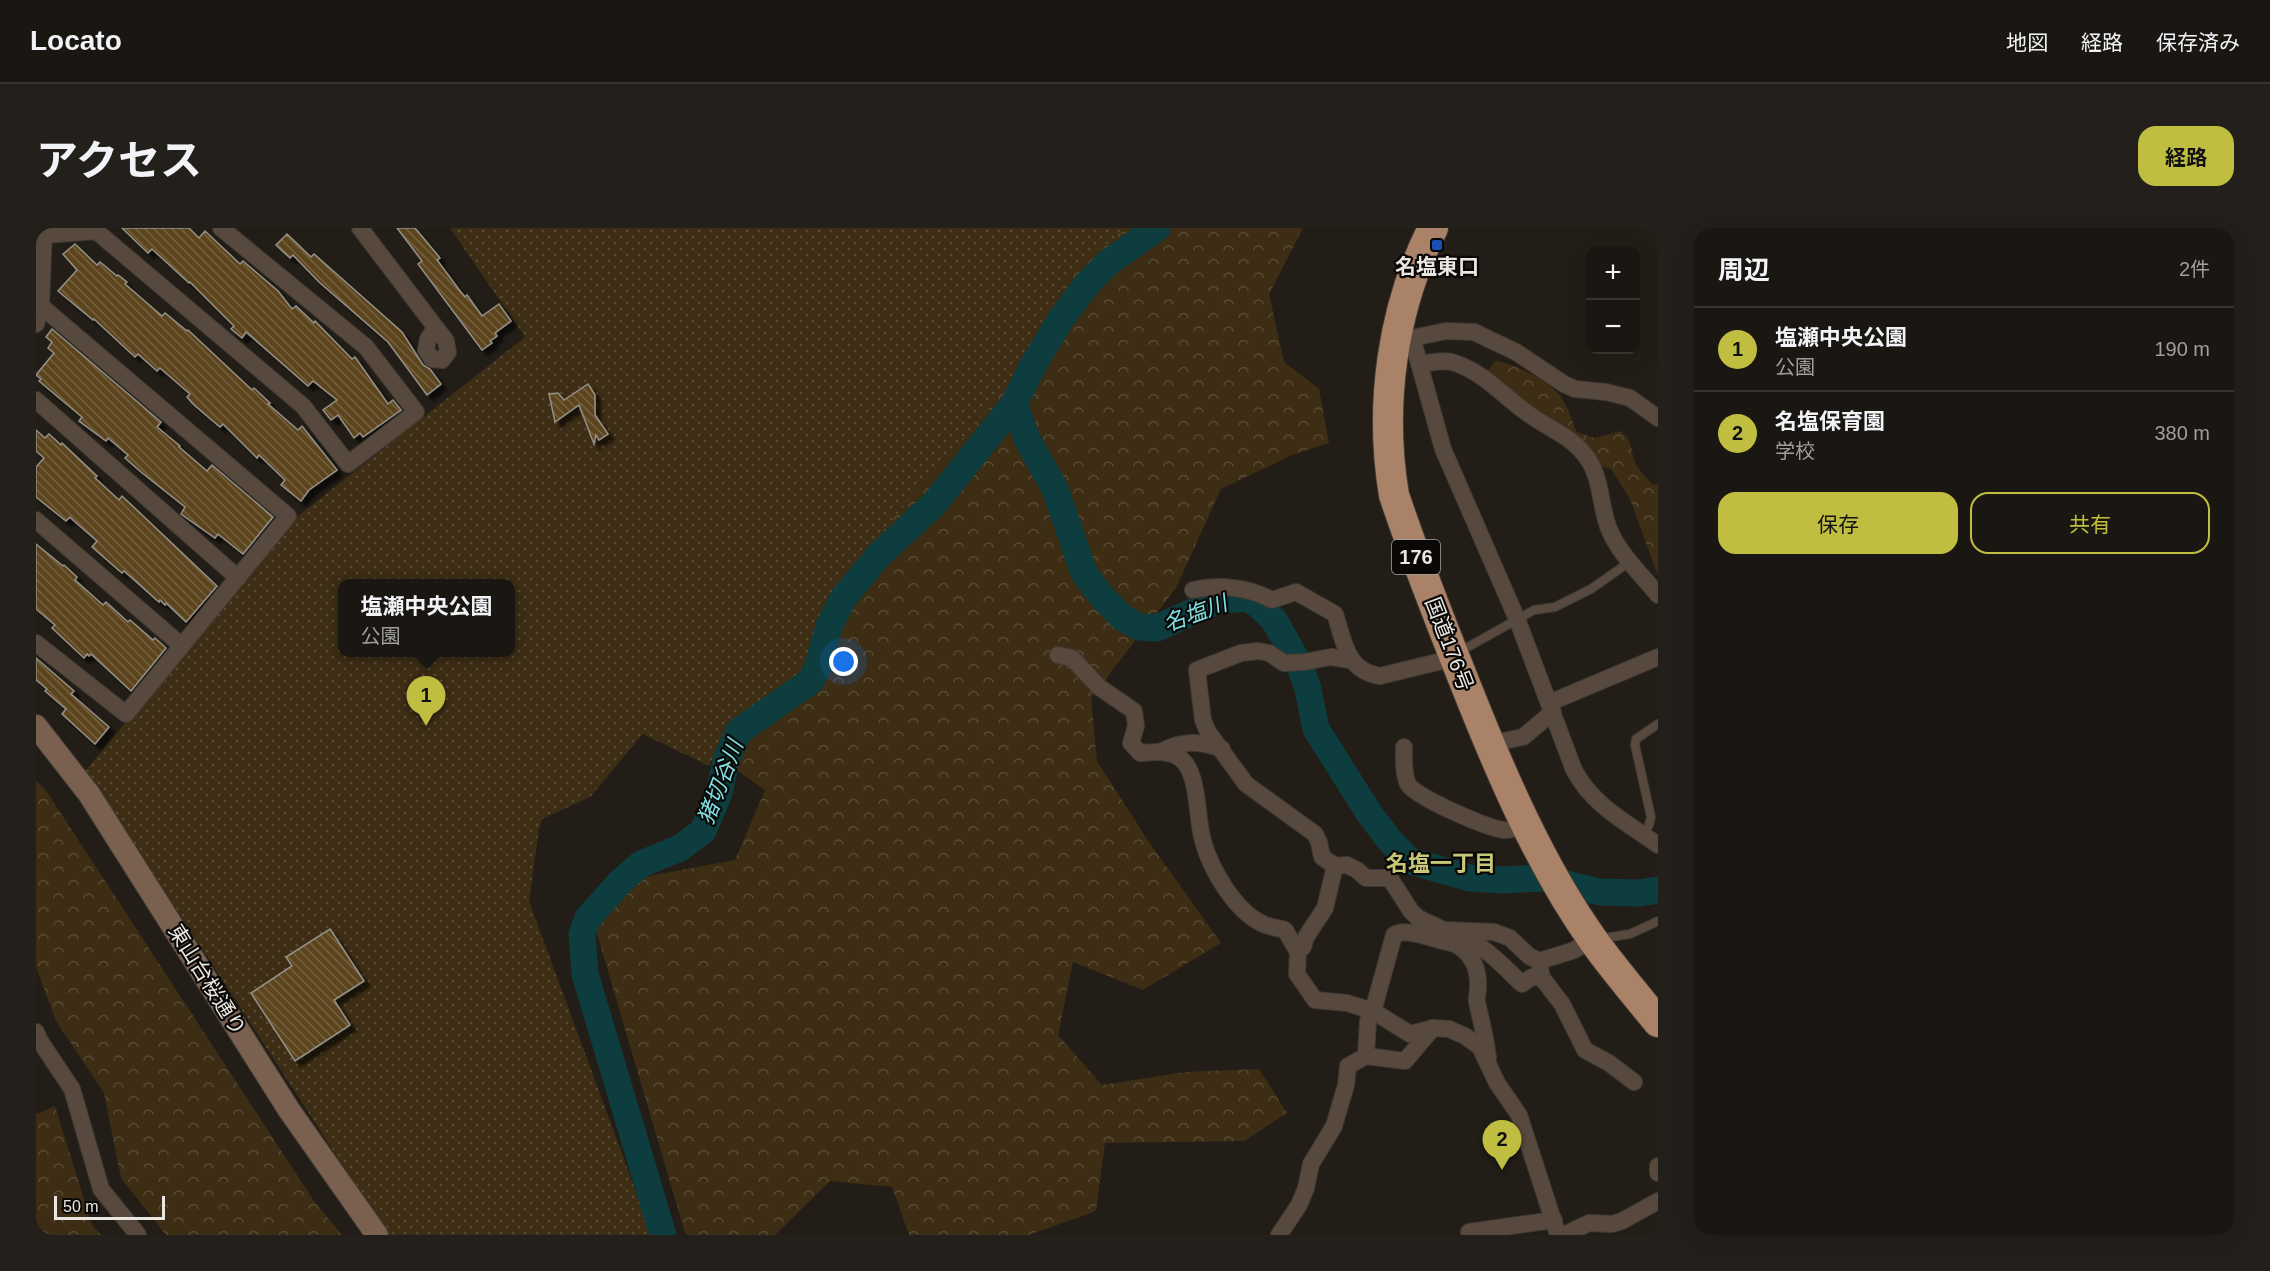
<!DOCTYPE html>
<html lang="ja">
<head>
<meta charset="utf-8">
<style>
	:root { --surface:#1a1611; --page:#231f1a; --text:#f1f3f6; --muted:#9f9f9f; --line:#383531; --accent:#c0be41 }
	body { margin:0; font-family:Helvetica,"Noto Sans JP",sans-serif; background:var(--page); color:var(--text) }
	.controls { position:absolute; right:18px; top:18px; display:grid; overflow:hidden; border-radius:12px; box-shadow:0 6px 24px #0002 }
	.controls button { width:54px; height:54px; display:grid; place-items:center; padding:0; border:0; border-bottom:2px solid var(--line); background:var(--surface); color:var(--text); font:30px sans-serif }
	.scale { position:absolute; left:18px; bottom:15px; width:111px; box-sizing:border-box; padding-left:6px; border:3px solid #eae7e2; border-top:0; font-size:16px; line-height:21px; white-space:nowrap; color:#eae7e2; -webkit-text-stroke:4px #0a0806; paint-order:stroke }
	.you { position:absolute; left:808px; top:434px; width:21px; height:21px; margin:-15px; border:4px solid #fff; border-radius:50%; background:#1a73e8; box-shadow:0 0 0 9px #1a73e833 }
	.badge { display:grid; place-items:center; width:39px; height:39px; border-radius:50%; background:var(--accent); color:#111; font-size:20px; font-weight:700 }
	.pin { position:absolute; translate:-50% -50px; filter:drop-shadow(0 2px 3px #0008) }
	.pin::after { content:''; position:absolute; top:32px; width:21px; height:18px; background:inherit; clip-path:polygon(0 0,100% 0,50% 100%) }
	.popup { position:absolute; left:302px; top:351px; width:177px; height:78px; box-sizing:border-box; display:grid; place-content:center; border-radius:12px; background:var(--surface); filter:drop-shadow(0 2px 4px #0005); font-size:20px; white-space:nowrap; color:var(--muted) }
	.popup b { font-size:22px; color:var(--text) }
	.popup::after { content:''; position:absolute; left:50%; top:100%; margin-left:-12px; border:12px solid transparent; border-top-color:var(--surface) }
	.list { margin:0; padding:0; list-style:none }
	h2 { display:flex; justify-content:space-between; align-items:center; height:78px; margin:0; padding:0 24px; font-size:26px }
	h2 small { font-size:20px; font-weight:400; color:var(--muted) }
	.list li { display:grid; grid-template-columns:39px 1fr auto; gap:18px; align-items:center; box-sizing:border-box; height:84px; padding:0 24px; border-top:2px solid var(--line) }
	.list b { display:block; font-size:22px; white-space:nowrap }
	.list p { margin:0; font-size:20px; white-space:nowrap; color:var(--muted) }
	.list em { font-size:20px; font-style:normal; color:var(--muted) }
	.actions { display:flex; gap:12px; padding:18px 24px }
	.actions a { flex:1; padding:14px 0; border:2px solid var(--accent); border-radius:18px; text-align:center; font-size:21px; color:var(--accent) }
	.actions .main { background:var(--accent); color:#111 }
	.map { position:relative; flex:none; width:1622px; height:1007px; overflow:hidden; border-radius:18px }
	header { display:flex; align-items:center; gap:36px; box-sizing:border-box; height:84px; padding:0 30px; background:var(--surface); border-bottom:2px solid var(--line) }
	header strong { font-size:28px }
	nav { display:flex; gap:33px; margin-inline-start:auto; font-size:21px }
	.intro { display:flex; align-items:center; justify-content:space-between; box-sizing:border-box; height:144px; padding:0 36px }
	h1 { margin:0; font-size:42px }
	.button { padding:15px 27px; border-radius:18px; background:var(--accent); color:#111; font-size:21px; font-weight:700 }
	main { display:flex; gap:36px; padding:0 36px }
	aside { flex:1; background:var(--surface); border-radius:18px; box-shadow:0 6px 24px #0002 }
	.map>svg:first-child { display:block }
	.forest { fill:url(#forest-crowns) }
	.park { fill:url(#park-dots); fill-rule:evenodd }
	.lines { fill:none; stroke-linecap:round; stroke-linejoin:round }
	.river { stroke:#0d3d3f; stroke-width:27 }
	.building { fill:url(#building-back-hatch); stroke:#959087; stroke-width:1.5; filter:url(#shadow) }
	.lane-casing { stroke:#3e3a33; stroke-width:10 }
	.street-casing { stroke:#3e3a33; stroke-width:18 }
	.secondary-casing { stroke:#3e3a33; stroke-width:24 }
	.highway-casing { stroke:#3e3a33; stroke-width:32 }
	.lane { stroke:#58493e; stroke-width:8 }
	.street { stroke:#58493e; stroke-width:16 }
	.secondary { stroke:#79604f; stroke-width:22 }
	.highway { stroke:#a98267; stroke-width:30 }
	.transit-dot { fill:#1a4fb4; stroke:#0a0806; stroke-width:2 }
	.labels { text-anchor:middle; stroke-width:4.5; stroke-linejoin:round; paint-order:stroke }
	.shield { fill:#0a0806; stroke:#a7a4a0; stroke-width:1.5 }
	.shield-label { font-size:20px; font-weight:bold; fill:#eae7e2 }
	.poi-label { font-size:21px; font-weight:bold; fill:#eae7e2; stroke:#0a0806 }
	.street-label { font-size:21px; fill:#eae7e2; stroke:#0a0806 }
	.water-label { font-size:22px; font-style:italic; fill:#7fe0e4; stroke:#0a0806 }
	.neighbourhood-label { font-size:22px; font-weight:bold; fill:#c7c779; stroke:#0a0806 }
</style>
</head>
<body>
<header>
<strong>Locato</strong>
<nav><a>地図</a><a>経路</a><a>保存済み</a></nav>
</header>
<div class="intro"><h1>アクセス</h1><a class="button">経路</a></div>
<main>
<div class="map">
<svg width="1622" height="1007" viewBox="0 0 1622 1007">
	<defs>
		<pattern id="forest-crowns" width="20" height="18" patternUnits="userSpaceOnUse" patternTransform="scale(1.5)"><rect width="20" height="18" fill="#3c2d14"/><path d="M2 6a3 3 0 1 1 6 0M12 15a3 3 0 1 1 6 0" fill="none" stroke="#584b36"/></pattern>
		<pattern id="park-dots" width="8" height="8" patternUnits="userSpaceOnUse" patternTransform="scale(1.5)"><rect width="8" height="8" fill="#3c2d14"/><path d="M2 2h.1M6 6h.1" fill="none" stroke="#584b36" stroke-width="1.8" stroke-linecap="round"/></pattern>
		<pattern id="building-back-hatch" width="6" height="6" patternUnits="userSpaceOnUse" patternTransform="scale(1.5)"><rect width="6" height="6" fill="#5c451f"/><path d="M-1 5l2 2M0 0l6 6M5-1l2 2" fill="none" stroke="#74603f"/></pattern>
		<filter id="shadow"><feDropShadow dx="5.5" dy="5.5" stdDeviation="1.5" flood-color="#0009"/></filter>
	</defs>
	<rect width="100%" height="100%" fill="#221e17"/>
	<g class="forest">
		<polygon points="952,0 1267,0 1233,66 1248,134 1283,161 1293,215 1256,227 1185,261 1140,360 1055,470 1061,533 1113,614 1185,715 1107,762 1037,734 1022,807 1066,857 1148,844 1223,841 1251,885 1208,913 1069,915 1060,983 993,1007 873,1007 856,959 794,953 739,1007 652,1007 649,1005 559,699 607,649 699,632 729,562 652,508"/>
		<path d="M1459,133C1476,134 1515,154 1525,169C1532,179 1536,193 1541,204L1558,210L1585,203C1599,219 1593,217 1599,234C1602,242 1611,250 1617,257L1622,255V348L1594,271L1575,241L1547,234L1449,147Z"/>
		<polygon points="0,553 9,561 278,973 306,1007 130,1007 85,950 68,865 20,793 0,739"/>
		<polygon points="19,878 56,997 65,1007 0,1007 0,886"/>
	</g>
	<path class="park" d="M414,0H1091L1034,45L967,163L813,342L760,450L697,490L673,538L607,506L554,569L506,591L503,601L493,673L616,1007H352L50,542L257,292L489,109ZM306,356H474V424H306Z"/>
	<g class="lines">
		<g class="river">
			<polyline points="978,176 992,213 1019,261 1048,345 1067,370 1087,390 1103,399 1121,400 1183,372 1211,370 1221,376 1238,392 1264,438 1272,461 1280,501 1333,585 1354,613 1374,633 1434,650 1467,652 1506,650 1564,664 1602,665 1622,662"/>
			<polyline points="627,1007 549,746 546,706 552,690 585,653 605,636 644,620 667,603 683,565 690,532 703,503 775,453 782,438 793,398 808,369 843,327 899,275 978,176 996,139 1025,91 1051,56 1073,34 1121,0"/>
		</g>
	</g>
	<g class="building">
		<polygon points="86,0 153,0 163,10 169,3 204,36 207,33 242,63 256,81 260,78 278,95 279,93 316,131 319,129 352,176 357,172 365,182 327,209 324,205 318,210 302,187 295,192 287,182 301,172 277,153 272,158 210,104 206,110 195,101 198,98 154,54 153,55 116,21 112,25"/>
		<polygon points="361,0 379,0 404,30 401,32 424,63 429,69 431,67 446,88 463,76 475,93 459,105 461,108 454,113 456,115 446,122 382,36 386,33"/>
		<polygon points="251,6 275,29 278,26 366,104 387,137 394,141 405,156 391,167 352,114 283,54 257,27 254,30 240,17"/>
		<polygon points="39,16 61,37 64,34 81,48 82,47 91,54 89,56 126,88 129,85 151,103 152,102 216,162 218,160 234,175 232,176 262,202 266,198 301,242 273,262 265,273 245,257 249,252 223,227 221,230 187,196 184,199 157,176 151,169 154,166 124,140 121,143 102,126 99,129 58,91 57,92 22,63 41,42 27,26"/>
		<polygon points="16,101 125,194 121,199 144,218 143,219 171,243 176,237 237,289 207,326 182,306 179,310 145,286 149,279 105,244 89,230 92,227 72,210 70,213 43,193 46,189 3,153 5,151 0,147 18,125 12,120 16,114 10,109"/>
		<polygon points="552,156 559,167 559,187 572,206 563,212 560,207 558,216 543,177 519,194 513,166 522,165 528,172"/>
		<polygon points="0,202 9,210 13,206 25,217 26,215 61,248 59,250 83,272 86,268 181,358 150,394 130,375 129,377 124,372 123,374 88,343 86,345 56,319 61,313 38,293 34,289 30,293 0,269 0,239 8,230 0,223"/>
		<polygon points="0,316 27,338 28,337 41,349 39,352 67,377 70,374 92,394 94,392 117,412 119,410 130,420 95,463 55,426 53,428 51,426 48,430 16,400 19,397 0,381"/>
		<polygon points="0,430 38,463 35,466 73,499 59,516 26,486 30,481 9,463 11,461 0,452"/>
		<polygon points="294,701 328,753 298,772 314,797 259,833 215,765 256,738 250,729"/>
	</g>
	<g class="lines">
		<g class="lane-casing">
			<g id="lane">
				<polyline points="1423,424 1498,382 1519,379 1555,361 1595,333"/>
				<polyline points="1608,607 1613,597 1615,589 1599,517 1600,511 1622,496"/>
				<polyline points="1563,711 1594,706 1622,693"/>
			</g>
		</g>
		<g class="street-casing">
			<g id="street">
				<polyline points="324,0 410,113 412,124 406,132 396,131 390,122 392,111 399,100"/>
				<polyline points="10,7 60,3 267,178 312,236 380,184 330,119 185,0"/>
				<polyline points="0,96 5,78 8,0"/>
				<polyline points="1367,109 1376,110 1410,103 1438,104 1480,124 1528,156 1539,161 1570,164 1594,170 1622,190"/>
				<path d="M1376,110L1407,221L1481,391L1538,542C1557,578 1590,594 1622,617"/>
				<path d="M1383,136C1395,135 1408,131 1419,135C1449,145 1469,170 1494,187C1515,202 1536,208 1552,231C1566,252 1564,279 1573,301C1583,326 1606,347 1622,367"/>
				<polyline points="0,172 202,350"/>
				<polyline points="0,292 146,418"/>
				<path d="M1157,362C1183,356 1212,359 1236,372L1260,364L1299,386C1308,413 1310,443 1344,448L1418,430"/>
				<polyline points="0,415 90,486 252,288 5,78"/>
				<path d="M1022,427L1036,430L1063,459L1098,483L1100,498L1095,515L1104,525C1118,524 1132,522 1144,530C1164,545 1160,591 1167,613C1175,642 1199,683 1227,696C1234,699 1242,700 1249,702L1262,724L1261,746L1279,772L1311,775L1337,783L1374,806L1397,800L1413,801L1429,808L1444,819L1461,855L1483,887L1522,1007"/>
				<polyline points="1314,432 1295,429 1268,434 1248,435 1233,425 1222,423 1205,425 1161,442 1167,492 1172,504 1210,556 1279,606 1283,614 1286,629 1299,638 1311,637 1321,642 1330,650 1350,650 1355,652 1375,683 1382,690 1408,702 1458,704 1474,710 1493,728 1503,733 1536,723 1557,712"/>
				<polyline points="1513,475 1622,429"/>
				<polyline points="1453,516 1487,509 1517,484"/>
				<path d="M1368,519C1368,531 1367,545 1372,556C1379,569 1451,600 1468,602C1474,603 1483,598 1490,595"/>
				<path d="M1126,523C1148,512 1163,513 1186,521"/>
				<path d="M1416,715C1435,723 1443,739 1442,760C1442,765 1440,769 1441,774C1445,793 1450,810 1452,830"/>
				<polyline points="1262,724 1267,719 1270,709 1289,680 1299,638"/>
				<polyline points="1504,741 1506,750 1526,776 1549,822 1573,835 1598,854"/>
				<polyline points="0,804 4,813 36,861 65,961 102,1007"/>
				<path d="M1330,828L1332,793L1337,783L1358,707C1372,698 1401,714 1417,715C1425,715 1433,712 1440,716C1457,726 1471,742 1486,756L1496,749L1506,750"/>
				<polyline points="1622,938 1622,945"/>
				<polyline points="1433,1004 1518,992"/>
				<polyline points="1243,1007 1263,977 1270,960 1275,936 1298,898 1310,857 1312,838 1330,828 1369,833 1397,800"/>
				<polyline points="1528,1007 1553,995 1576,996 1586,993 1622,973"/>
			</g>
		</g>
		<g class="secondary-casing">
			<polyline id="secondary" points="0,498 53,566 253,882 341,1007"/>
		</g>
		<g class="highway-casing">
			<path id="highway" d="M1397,0C1356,81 1343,178 1358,267C1380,333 1406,398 1432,463C1465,546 1505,639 1557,712C1577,740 1600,767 1622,794"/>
		</g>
		<use href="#lane" class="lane"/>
		<use href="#street" class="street"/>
		<use href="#secondary" class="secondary"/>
		<use href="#highway" class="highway"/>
	</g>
	<rect class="transit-dot" x="1395" y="11" width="12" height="12" rx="3"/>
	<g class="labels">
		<rect class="shield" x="1356" y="312" width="48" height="34" rx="4.5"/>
		<g class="shield-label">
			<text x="1380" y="336">176</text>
		</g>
		<g class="poi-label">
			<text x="1401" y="46">名塩東口</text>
		</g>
		<g class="street-label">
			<text transform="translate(1413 416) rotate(69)" y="7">国道176号</text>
			<text transform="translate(171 752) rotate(58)" y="7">東山台桜通り</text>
		</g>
		<g class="water-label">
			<text transform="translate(1159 385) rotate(-20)" y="8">名塩川</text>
			<text transform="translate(684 554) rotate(-69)" y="8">猪切谷川</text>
		</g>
		<g class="neighbourhood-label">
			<text x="1405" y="643">名塩一丁目</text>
		</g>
	</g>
</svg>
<div class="controls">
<button>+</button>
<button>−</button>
</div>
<div class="scale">50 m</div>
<div class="you"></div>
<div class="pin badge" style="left:390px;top:498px">1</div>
<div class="popup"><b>塩瀬中央公園</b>公園</div>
<div class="pin badge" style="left:1466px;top:942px">2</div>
</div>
<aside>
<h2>周辺<small>2件</small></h2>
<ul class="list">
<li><span class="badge">1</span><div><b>塩瀬中央公園</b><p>公園</p></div><em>190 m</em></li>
<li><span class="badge">2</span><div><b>名塩保育園</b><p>学校</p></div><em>380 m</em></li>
</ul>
<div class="actions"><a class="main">保存</a><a>共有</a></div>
</aside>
</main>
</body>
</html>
